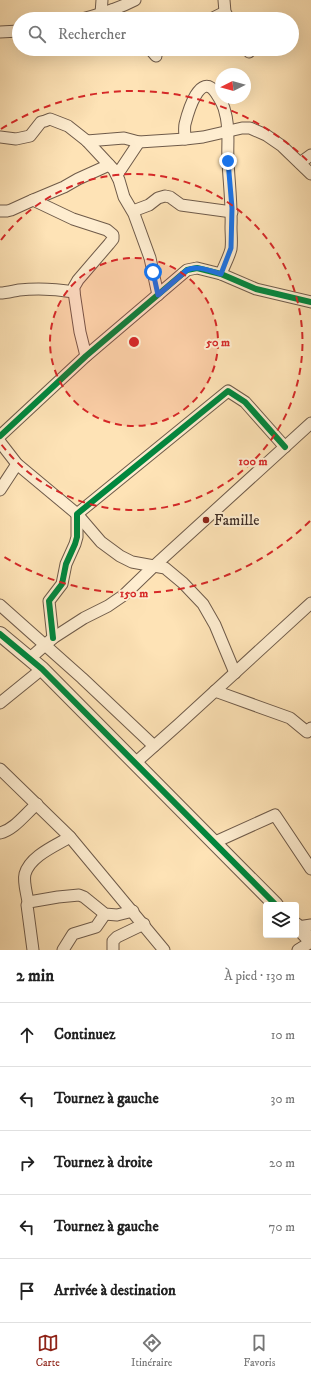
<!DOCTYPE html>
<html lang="fr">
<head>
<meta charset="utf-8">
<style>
	:root { --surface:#fff; --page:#f2f2f2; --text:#222; --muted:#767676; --line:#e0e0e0; --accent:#8f2418 }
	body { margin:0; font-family:"IM FELL DW Pica",serif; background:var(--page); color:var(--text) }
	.controls { position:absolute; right:12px; bottom:12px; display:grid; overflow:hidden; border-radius:4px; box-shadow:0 4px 16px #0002 }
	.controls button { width:36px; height:36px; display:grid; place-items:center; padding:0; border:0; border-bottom:1px solid var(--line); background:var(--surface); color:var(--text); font:20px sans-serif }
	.compass { position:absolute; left:215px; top:68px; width:36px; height:36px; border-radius:50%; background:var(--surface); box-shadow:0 4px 16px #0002; rotate:264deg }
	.stop { position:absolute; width:12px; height:12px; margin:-9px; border:3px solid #1a73e8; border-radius:50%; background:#fff }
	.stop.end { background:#1a73e8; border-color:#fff; box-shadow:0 1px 4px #0008 }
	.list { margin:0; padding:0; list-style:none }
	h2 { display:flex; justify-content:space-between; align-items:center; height:52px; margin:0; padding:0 16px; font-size:17px }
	h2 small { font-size:13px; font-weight:400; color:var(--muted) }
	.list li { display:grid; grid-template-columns:26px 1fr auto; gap:12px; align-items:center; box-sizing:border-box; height:64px; padding:0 16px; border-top:1px solid var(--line) }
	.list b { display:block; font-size:15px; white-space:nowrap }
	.list em { font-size:13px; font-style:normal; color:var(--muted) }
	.icon { flex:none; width:22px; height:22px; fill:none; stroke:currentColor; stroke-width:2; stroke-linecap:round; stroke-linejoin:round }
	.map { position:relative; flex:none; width:311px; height:950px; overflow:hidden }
	.search { position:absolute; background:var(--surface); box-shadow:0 4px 16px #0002; left:12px; right:12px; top:12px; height:44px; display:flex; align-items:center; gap:10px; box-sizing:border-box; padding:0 14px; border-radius:22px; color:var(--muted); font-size:15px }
	.sheet { height:372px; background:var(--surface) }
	nav { display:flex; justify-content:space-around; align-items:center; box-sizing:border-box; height:56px; border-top:1px solid var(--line); background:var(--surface); font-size:11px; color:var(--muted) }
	nav a { display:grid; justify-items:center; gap:2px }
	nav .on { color:var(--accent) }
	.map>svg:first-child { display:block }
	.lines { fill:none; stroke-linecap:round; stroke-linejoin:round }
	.minor-casing { stroke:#6f5b4a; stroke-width:13 }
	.tertiary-casing { stroke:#6f5b4a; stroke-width:16 }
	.minor { stroke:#feedd0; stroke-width:11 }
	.tertiary { stroke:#feedd0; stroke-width:14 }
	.cycleway-casing { stroke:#feedd0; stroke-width:8 }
	.cycleway { stroke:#00873e; stroke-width:6 }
	.route { stroke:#1a73e8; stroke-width:5 }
	.ring { fill:none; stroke:#d62828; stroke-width:2; stroke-dasharray:7 5 }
	.poi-dot { fill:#8f2418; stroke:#feedd0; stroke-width:1.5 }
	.labels { text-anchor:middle; stroke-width:4; stroke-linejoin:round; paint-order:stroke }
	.poi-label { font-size:15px; fill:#3f2e26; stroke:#feedd0; text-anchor:start }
	.centre { fill:#d62828; stroke:#feedd0; stroke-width:2 }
	.ring-label { font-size:12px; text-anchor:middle; font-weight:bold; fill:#d62828; stroke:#feedd0; stroke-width:4; stroke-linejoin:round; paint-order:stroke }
</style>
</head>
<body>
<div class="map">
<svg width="311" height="950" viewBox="0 0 311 950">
	<rect width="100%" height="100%" fill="#fee3b6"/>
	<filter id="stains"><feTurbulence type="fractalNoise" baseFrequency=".005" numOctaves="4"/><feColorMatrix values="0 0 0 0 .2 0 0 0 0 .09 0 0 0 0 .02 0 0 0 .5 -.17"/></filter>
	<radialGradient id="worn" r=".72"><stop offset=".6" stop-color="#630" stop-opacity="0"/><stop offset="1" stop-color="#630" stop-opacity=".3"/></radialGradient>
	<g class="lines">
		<g class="minor-casing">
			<g id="minor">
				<polyline points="224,0 225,12 229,19"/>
				<polyline points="112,10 122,19"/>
				<polyline points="101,14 102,0"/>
				<path d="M82,19C101,14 118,9 135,0"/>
				<polyline points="211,19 225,12"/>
				<polyline points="0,32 19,31"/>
				<polyline points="150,49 156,56"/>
				<polyline points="247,49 249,52"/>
				<polyline points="0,137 16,139 30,136 41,122 45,121 50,119 68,126 87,141 114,170 119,180 124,197 134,214 150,258 158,295"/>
				<path d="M185,139C185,134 184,128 185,124C188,112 200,70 216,93C220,99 224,106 225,112C230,128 227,144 228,161C229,183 232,205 231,227C231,234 232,242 231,249C229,257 224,266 221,274"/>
				<polyline points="87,141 124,138 139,142 185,139 203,137 242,128 250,128 266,135 282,146 311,174"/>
				<polyline points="300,163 311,155"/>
				<polyline points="117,175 139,142"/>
				<polyline points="33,200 73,219 107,230 113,235 113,239 109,244 78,280 74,287 74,292 80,332 86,356"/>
				<polyline points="0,211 7,211 11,210 33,200 64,187 78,179 109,165"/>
				<polyline points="133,211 149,205 158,198 165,196 170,197 181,205 232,212"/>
				<path d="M0,293C6,293 13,291 19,290C37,288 56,289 74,292"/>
				<polyline points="0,436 86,356 187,270 197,268 221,274 256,289 311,302"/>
				<polyline points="0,442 17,464 77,514 101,542 120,556 132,562 165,568 183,583 203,604 215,625 235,673"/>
				<polyline points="0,490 17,464"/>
				<polyline points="0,605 82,678 154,746"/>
				<polyline points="53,638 49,601 62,584 66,564 75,544 77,537 77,514 228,391 245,402 285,447"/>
				<polyline points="29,659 53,638 84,618 108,606 124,595 153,567 311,423"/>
				<polyline points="215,691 290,718 307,732 311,728"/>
				<polyline points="0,703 42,669"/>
				<polyline points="135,763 179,724 311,603"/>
				<polyline points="0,769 70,837 164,950"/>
				<path d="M0,833C14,830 26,813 37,804"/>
				<polyline points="213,843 275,815 311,869"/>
				<path d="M28,902C27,894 23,882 25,874C30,856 55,846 70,837"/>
				<polyline points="298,927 311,925"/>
				<polyline points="33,950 27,905 29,902 58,897 79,895 84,897 105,914 117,915 133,911"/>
				<polyline points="63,950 73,934 96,927 105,914"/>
				<polyline points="113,950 113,941 117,937 144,924"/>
				<polyline points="298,950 311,942"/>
			</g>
		</g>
		<g class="tertiary-casing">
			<g id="tertiary">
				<polyline points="0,634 42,669 276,905"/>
				<polyline points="296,925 311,941"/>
			</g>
		</g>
		<use href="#minor" class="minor"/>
		<use href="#tertiary" class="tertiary"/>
		<g class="cycleway-casing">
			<g id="cycleway">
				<polyline points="0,436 86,356 187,270 197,268 221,274 256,289 311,302"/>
				<polyline points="0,634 42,669 276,905"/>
				<polyline points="53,638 49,601 62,584 66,564 75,544 77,537 77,514 228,391 245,402 285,447"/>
			</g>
		</g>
		<use href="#cycleway" class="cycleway"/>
	</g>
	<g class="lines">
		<path class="route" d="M153,272L158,295L187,270C198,265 210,271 221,274L231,248L232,208L228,161"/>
	</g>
	<circle cx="134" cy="342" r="84" fill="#d62828" fill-opacity=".12"/>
	<g class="ring">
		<circle cx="134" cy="342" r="84"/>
		<path d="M1 240A168 168 0 1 1 1 444"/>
		<path d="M310 521A251 251 0 0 1 1 555M1 129A251 251 0 0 1 310 163"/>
	</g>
	<circle class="poi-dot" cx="206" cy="520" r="4"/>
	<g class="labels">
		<g class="poi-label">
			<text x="214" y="525">Famille</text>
		</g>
	</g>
	<circle cx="134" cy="342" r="6" class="centre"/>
	<g class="ring-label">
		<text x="218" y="346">50 m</text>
		<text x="253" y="465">100 m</text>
		<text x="134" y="597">150 m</text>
	</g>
	<rect width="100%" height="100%" filter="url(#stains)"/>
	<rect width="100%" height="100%" fill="url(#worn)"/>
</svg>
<div class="controls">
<button><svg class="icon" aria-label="layers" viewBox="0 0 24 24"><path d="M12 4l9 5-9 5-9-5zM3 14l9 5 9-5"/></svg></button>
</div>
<svg class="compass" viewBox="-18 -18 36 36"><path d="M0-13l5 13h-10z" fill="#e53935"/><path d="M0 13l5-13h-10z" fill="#767676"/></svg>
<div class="stop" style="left:153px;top:272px"></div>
<div class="stop end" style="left:228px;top:161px"></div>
<div class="search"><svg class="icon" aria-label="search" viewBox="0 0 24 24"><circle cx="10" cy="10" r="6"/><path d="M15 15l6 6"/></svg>Rechercher</div>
</div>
<section class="sheet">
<h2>2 min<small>À pied · 130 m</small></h2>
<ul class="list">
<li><svg class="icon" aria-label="ahead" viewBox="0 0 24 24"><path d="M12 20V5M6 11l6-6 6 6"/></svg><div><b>Continuez</b></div><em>10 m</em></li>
<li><svg class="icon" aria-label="left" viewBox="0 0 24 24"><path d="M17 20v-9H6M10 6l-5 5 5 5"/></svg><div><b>Tournez à gauche</b></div><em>30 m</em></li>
<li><svg class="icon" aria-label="right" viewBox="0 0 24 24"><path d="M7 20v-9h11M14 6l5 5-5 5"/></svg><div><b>Tournez à droite</b></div><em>20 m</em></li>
<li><svg class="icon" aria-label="left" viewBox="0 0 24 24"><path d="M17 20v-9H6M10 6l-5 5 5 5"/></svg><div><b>Tournez à gauche</b></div><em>70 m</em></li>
<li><svg class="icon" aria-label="arrive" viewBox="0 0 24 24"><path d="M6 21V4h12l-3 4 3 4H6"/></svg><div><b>Arrivée à destination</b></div></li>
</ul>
</section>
<nav>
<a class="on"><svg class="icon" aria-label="map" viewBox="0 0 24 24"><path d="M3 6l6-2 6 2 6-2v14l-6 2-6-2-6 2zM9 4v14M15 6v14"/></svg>Carte</a>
<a><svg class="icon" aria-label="directions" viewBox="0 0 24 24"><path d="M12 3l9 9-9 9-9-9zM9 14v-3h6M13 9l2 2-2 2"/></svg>Itinéraire</a>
<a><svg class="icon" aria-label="saved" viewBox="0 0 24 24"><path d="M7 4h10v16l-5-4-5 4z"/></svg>Favoris</a>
</nav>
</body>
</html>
